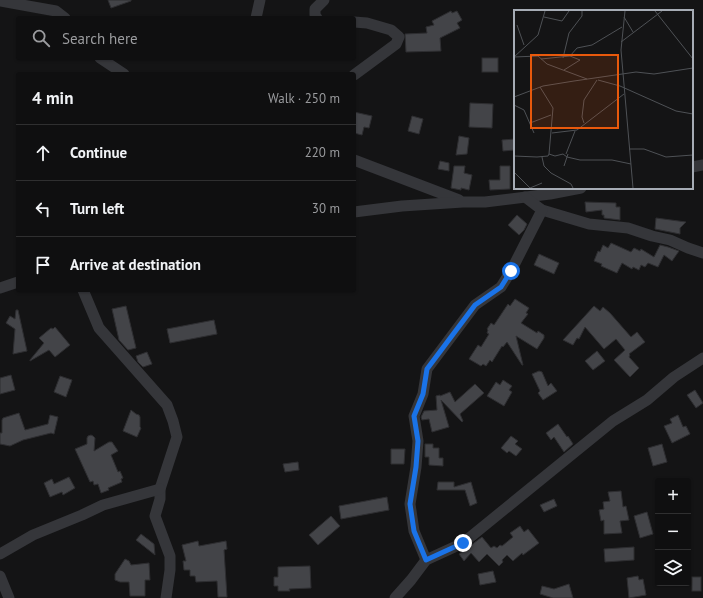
<!DOCTYPE html>
<html lang="en">
<head>
<meta charset="utf-8">
<style>
	:root { --surface:#0f0f10; --page:#181819; --text:#f1f3f6; --muted:#9b9c9f; --line:#2f2f30 }
	body { margin:0; font-family:"PT Sans",sans-serif; background:var(--page); color:var(--text) }
	.controls { position:absolute; right:12px; bottom:12px; display:grid; overflow:hidden; border-radius:4px; box-shadow:0 1px 3px #0004 }
	.controls button { width:36px; height:36px; display:grid; place-items:center; padding:0; border:0; border-bottom:1px solid var(--line); background:var(--surface); color:var(--text); font:20px sans-serif }
	.stop { position:absolute; width:12px; height:12px; margin:-9px; border:3px solid #1a73e8; border-radius:50%; background:#fff }
	.stop.end { background:#1a73e8; border-color:#fff; box-shadow:0 1px 4px #0008 }
	.list { margin:0; padding:0; list-style:none }
	h2 { display:flex; justify-content:space-between; align-items:center; height:52px; margin:0; padding:0 16px; font-size:17px }
	h2 small { font-size:13px; font-weight:400; color:var(--muted) }
	.list li { display:grid; grid-template-columns:26px 1fr auto; gap:12px; align-items:center; box-sizing:border-box; height:56px; padding:0 16px; border-top:1px solid var(--line) }
	.list b { display:block; font-size:15px; white-space:nowrap }
	.list em { font-size:13px; font-style:normal; color:var(--muted) }
	.icon { flex:none; width:22px; height:22px; fill:none; stroke:currentColor; stroke-width:2; stroke-linecap:round; stroke-linejoin:round }
	.map { position:relative; flex:none; width:703px; height:598px; overflow:hidden }
	.search { position:absolute; background:var(--surface); box-shadow:0 1px 3px #0004; left:16px; top:16px; width:340px; height:44px; display:flex; align-items:center; gap:10px; box-sizing:border-box; padding:0 14px; border-radius:4px; color:var(--muted); font-size:15px }
	.panel { position:absolute; background:var(--surface); box-shadow:0 1px 3px #0004; left:16px; top:72px; width:340px; height:220px; border-radius:4px }
	.map>svg:first-child { display:block }
	.building { fill:#434448; stroke:#2e2e31 }
	.lines { fill:none; stroke-linecap:round; stroke-linejoin:round }
	.minor { stroke:#35363a; stroke-width:11 }
	.route { stroke:#1a73e8; stroke-width:5 }
	.inset-road { fill:none; stroke:#4e5155; stroke-width:1 }
	.view { fill:#e8590c; fill-opacity:0.15; stroke:#e8590c; stroke-width:2 }
	.inset-edge { fill:none; stroke:#a6acb5; stroke-width:2 }
</style>
</head>
<body>
<div class="map">
<svg width="703" height="598" viewBox="0 0 703 598">
	<rect width="100%" height="100%" fill="#141415"/>
	<g class="building">
		<polygon points="108,0 131,0 131,1 111,8"/>
		<polygon points="451,11 452,13 457,11 462,20 457,23 460,28 440,38 441,51 406,52 405,34 427,33 426,27 434,25 432,21"/>
		<rect x="482" y="58" width="16" height="14"/>
		<polygon points="470,103 493,104 492,128 469,127"/>
		<polygon points="354,112 372,116 369,128 364,127 362,135 354,133"/>
		<polygon points="412,116 423,119 419,134 408,131"/>
		<polygon points="459,136 469,138 467,154 456,155"/>
		<polygon points="515,139 515,150 503,151 502,140"/>
		<polygon points="440,161 449,163 449,171 438,169"/>
		<polygon points="454,166 465,166 464,173 472,175 469,190 461,188 461,190 451,188"/>
		<polygon points="500,166 510,166 510,189 490,190 489,180 500,180"/>
		<polygon points="585,202 616,203 616,207 620,207 620,220 604,218 604,215 602,215 602,210 586,212"/>
		<polygon points="517,215 527,224 524,230 519,235 508,225"/>
		<polygon points="656,218 686,222 680,228 680,234 655,229"/>
		<polygon points="611,243 631,252 634,248 640,251 641,249 654,257 660,245 668,247 679,251 672,261 664,255 658,267 648,263 645,267 641,265 639,270 633,267 632,269 622,263 617,273 601,266 602,264 594,261 598,251 600,252 603,245 608,248"/>
		<polygon points="539,254 559,263 554,274 534,265"/>
		<polygon points="515,299 529,308 526,313 528,314 521,323 537,333 538,331 544,335 544,338 537,349 516,336 523,365 522,365 507,342 503,347 502,346 492,362 490,360 486,366 483,364 481,366 469,359 478,345 481,347 489,334 487,333 488,330 487,329 491,323 494,325 508,304 510,306"/>
		<polygon points="126,306 136,348 128,350 119,340 112,309"/>
		<polygon points="594,306 600,311 603,307 610,313 631,337 637,332 645,342 629,354 630,355 629,357 639,368 630,377 614,360 625,350 616,339 604,349 585,327 579,339 577,338 573,345 563,340"/>
		<polygon points="16,310 18,310 27,351 13,354 15,329 6,323 10,316 15,319"/>
		<polygon points="214,320 217,334 170,343 167,329"/>
		<polygon points="55,327 70,345 55,357 49,350 30,361 30,360 44,343 39,338 51,328 53,329"/>
		<polygon points="597,351 605,361 593,370 585,361"/>
		<polygon points="147,352 152,364 143,367 138,362 136,356"/>
		<polygon points="539,371 542,372 548,386 551,383 557,391 543,400 538,393 540,391 532,374"/>
		<polygon points="11,375 15,390 0,394 0,378"/>
		<polygon points="60,376 72,380 66,397 54,392"/>
		<polygon points="503,380 512,386 509,390 512,392 504,406 487,396 496,382 500,385"/>
		<polygon points="475,384 484,393 460,414 463,421 462,422 441,400 449,427 432,432 429,419 422,420 421,417 424,411 437,410 436,396 440,395 440,396 450,392 455,402"/>
		<polygon points="695,390 703,403 696,408 687,395"/>
		<polygon points="131,410 136,414 139,415 140,417 140,427 141,428 137,437 123,431"/>
		<polygon points="19,413 25,430 48,424 50,415 58,417 54,434 51,433 23,440 10,446 0,444 0,433 2,433 2,420 3,418"/>
		<polygon points="678,415 683,427 686,426 690,434 672,443 664,426 672,423 670,419"/>
		<polygon points="558,424 567,437 568,436 573,444 564,452 554,437 551,440 546,433"/>
		<polygon points="91,435 93,436 95,438 94,451 109,442 112,442 118,451 111,455 118,472 120,471 123,478 121,479 122,482 108,488 109,490 101,493 98,484 94,485 93,481 90,482 75,449 87,444 87,438 88,436"/>
		<polygon points="511,436 518,441 515,444 522,449 516,456 509,451 507,453 501,448"/>
		<polygon points="425,444 433,444 433,448 439,448 439,458 443,458 443,466 429,465 429,457 425,457"/>
		<polygon points="662,444 667,462 653,466 648,448"/>
		<polygon points="391,449 405,449 404,464 391,464"/>
		<polygon points="298,462 299,470 285,472 283,464"/>
		<polygon points="69,477 75,488 63,495 62,492 50,497 44,483 52,479 54,484"/>
		<polygon points="438,482 454,482 454,487 471,482 477,503 470,506 465,490 437,490"/>
		<polygon points="621,491 623,507 626,506 629,520 620,521 622,533 604,534 604,520 601,521 599,510 604,509 603,502 610,501 608,492"/>
		<polygon points="387,497 389,510 341,519 339,506"/>
		<polygon points="554,499 557,506 544,512 540,505"/>
		<polygon points="647,512 653,534 640,538 634,516"/>
		<polygon points="331,516 340,526 318,545 309,535"/>
		<polygon points="520,526 524,532 528,529 539,543 523,555 522,553 513,561 507,555 502,560 503,562 499,566 487,554 479,562 471,553 464,561 459,554 482,537 491,548 494,546 497,548 500,545 502,546 513,537 510,533"/>
		<polygon points="141,534 154,544 155,555 136,540"/>
		<polygon points="198,541 199,546 226,541 227,549 224,550 227,597 218,597 217,581 196,582 195,576 190,576 190,570 184,570 183,561 186,561 182,545"/>
		<polygon points="634,547 634,560 605,562 604,549"/>
		<polygon points="125,559 129,561 131,565 149,563 150,580 145,580 145,596 130,596 129,582 120,582 115,580 115,574"/>
		<polygon points="310,566 311,588 289,589 290,591 278,591 278,586 274,586 274,577 278,577 278,567"/>
		<polygon points="493,571 496,582 480,585 478,574"/>
		<polygon points="638,576 639,580 643,579 646,595 629,598 627,578"/>
		<rect x="692" y="577" width="9" height="14"/>
		<polygon points="569,584 573,598 553,598 540,594 542,586 554,589"/>
	</g>
	<g class="lines">
		<g class="minor">
			<polyline points="0,1 56,11 65,18"/>
			<polyline points="256,18 260,0"/>
			<polyline points="317,18 315,15 315,9 324,0"/>
			<polyline points="354,22 367,23 391,30 399,37 396,44 354,75"/>
			<polyline points="100,58 124,74"/>
			<polyline points="354,160 459,200"/>
			<polyline points="692,167 703,165"/>
			<polyline points="542,210 589,224 628,228 652,236 670,240 688,248 703,253"/>
			<polyline points="354,212 402,206 463,202 485,202 550,194 581,188"/>
			<polyline points="0,288 18,282"/>
			<polyline points="83,290 99,328 167,405 173,421 177,437 160,489 160,499 155,516 170,556 170,570 166,598"/>
			<polyline points="0,554 33,535 82,515 103,505 160,489"/>
			<polyline points="426,560 414,531 410,504 416,467 418,441 414,416 423,394 427,369 475,305 501,287 511,271 542,210 525,197"/>
			<polyline points="0,576 9,598"/>
			<polyline points="395,598 411,580 426,560 463,543 613,421 647,400 674,377 703,358"/>
		</g>
	</g>
	<g class="lines">
		<polyline class="route" points="463,543 426,560 414,531 410,504 416,467 418,441 414,416 423,394 427,369 475,305 501,287 511,271"/>
	</g>
	<g transform="translate(514 10)">
		<rect width="179" height="179" fill="#141415"/>
		<path class="inset-road" d="M111,1L107,40L119,178M141,1L179,49M30,7L48,11L55,1M110,7L119,22M3,15L10,35M107,32L148,1M0,47L24,46L33,54L73,69M0,47L24,25L31,1M49,48L55,23L68,6V1M27,49L56,46M50,60L66,50L56,46L63,38L78,35L108,17M84,70L106,76L162,101L179,104M26,77L39,98L35,144M0,87L29,76L60,71L122,62L140,64L179,58M0,95L10,100L20,123M16,113L37,105M70,113L68,107L70,90L83,70M38,123L63,120L110,84M115,139H130L152,147L179,145M52,144L61,121M54,144L53,147L66,150H98L117,154M0,146L23,147L34,146L35,144L41,146L49,144L53,147L50,156M28,147L30,156L37,163L57,174L59,178M0,162L16,178M16,178L28,173"/>
		<path class="view" d="M17,45H104V118H17Z"/>
		<rect width="179" height="179" class="inset-edge"/>
	</g>
</svg>
<div class="controls">
<button>+</button>
<button>−</button>
<button><svg class="icon" aria-label="layers" viewBox="0 0 24 24"><path d="M12 4l9 5-9 5-9-5zM3 14l9 5 9-5"/></svg></button>
</div>
<div class="stop" style="left:511px;top:271px"></div>
<div class="stop end" style="left:463px;top:543px"></div>
<div class="search"><svg class="icon" aria-label="search" viewBox="0 0 24 24"><circle cx="10" cy="10" r="6"/><path d="M15 15l6 6"/></svg>Search here</div>
<section class="panel">
<h2>4 min<small>Walk · 250 m</small></h2>
<ul class="list">
<li><svg class="icon" aria-label="ahead" viewBox="0 0 24 24"><path d="M12 20V5M6 11l6-6 6 6"/></svg><div><b>Continue</b></div><em>220 m</em></li>
<li><svg class="icon" aria-label="left" viewBox="0 0 24 24"><path d="M17 20v-9H6M10 6l-5 5 5 5"/></svg><div><b>Turn left</b></div><em>30 m</em></li>
<li><svg class="icon" aria-label="arrive" viewBox="0 0 24 24"><path d="M6 21V4h12l-3 4 3 4H6"/></svg><div><b>Arrive at destination</b></div></li>
</ul>
</section>
</div>
</body>
</html>
